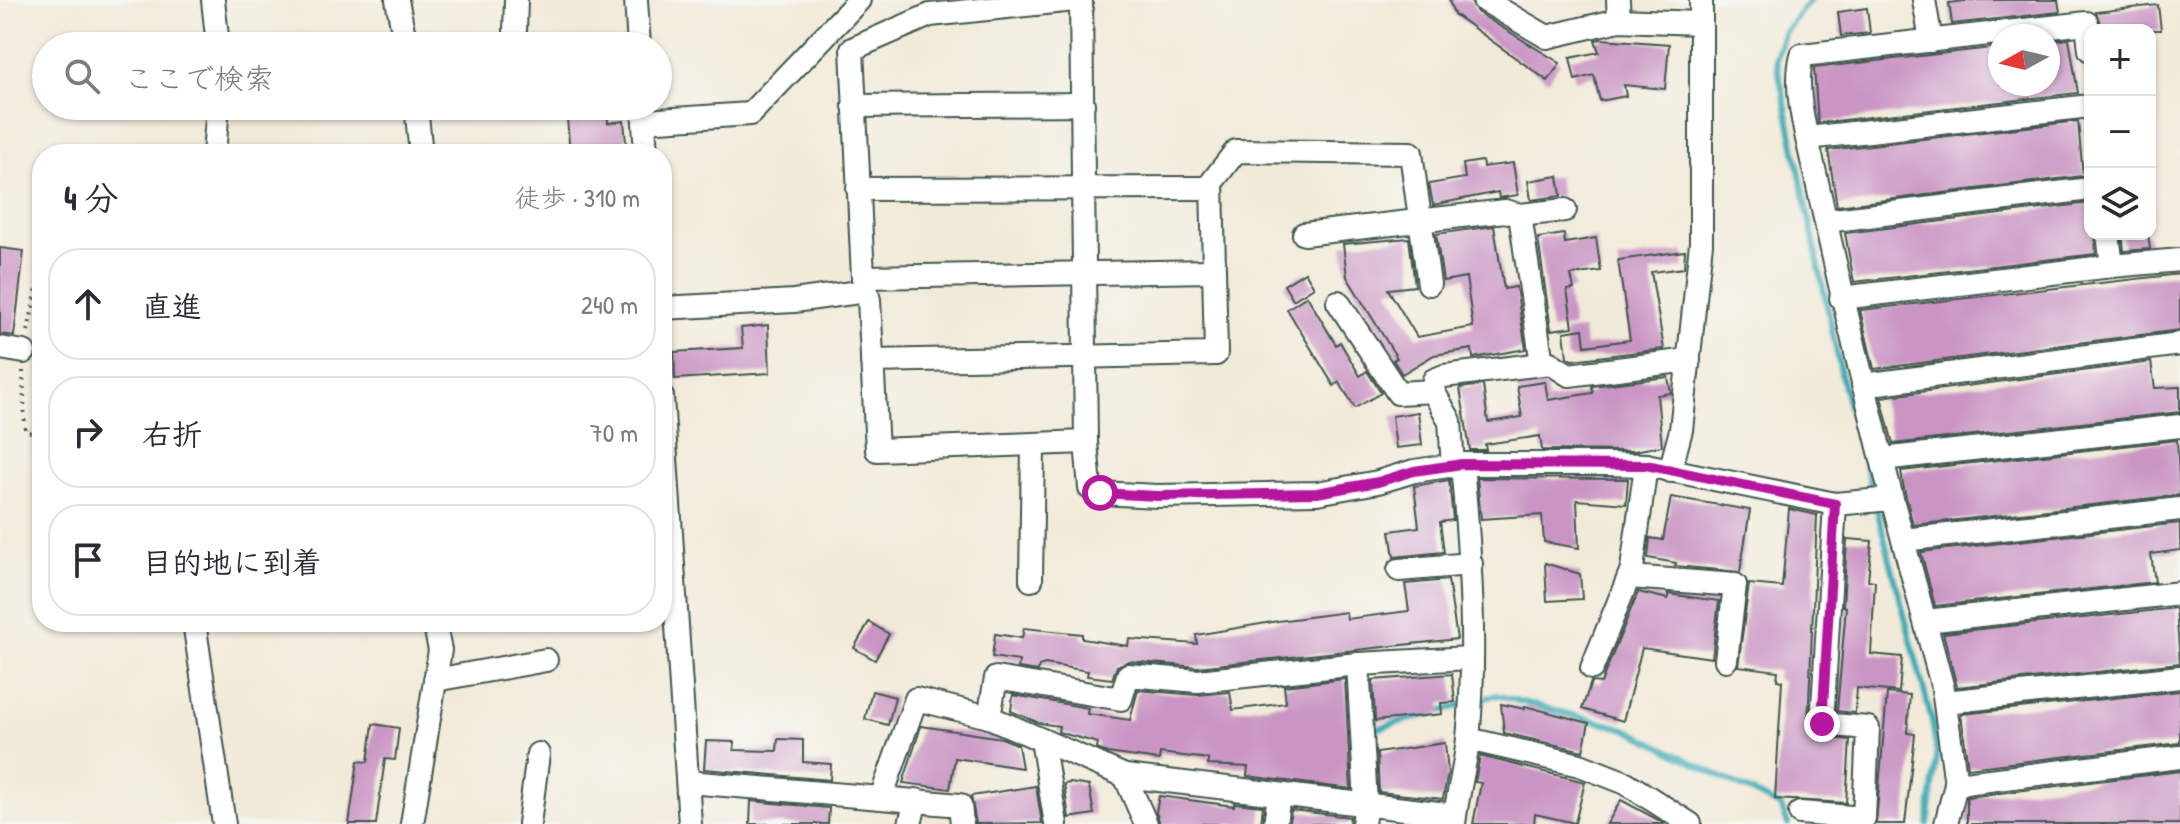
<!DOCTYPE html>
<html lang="ja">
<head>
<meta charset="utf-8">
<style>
	:root { --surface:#fff; --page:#f2f2f3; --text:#2b2b33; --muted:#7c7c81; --line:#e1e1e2 }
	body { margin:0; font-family:"Patrick Hand","Klee One",sans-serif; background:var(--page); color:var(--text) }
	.controls { position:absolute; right:24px; top:24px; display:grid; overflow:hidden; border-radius:16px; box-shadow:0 2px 6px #0004 }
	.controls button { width:72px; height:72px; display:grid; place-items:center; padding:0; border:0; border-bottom:2px solid var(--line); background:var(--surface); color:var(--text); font:40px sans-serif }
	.compass { position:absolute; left:1988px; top:24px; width:72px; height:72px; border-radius:50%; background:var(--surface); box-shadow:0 2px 6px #0004; rotate:262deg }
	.stop { position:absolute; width:24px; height:24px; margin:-18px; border:6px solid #b5179e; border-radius:50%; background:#fff }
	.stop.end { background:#b5179e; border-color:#fff; box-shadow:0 2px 8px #0008 }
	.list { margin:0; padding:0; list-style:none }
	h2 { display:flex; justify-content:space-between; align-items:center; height:104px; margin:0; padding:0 32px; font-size:34px }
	h2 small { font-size:26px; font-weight:400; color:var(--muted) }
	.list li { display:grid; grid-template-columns:52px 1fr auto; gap:24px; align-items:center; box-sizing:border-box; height:112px; margin:0 16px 16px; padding:0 16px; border:2px solid var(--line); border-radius:32px }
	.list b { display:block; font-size:30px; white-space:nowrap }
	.list em { font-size:26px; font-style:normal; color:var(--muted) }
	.icon { flex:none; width:44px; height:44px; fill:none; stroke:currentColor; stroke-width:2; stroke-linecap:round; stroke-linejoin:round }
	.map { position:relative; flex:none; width:2180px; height:824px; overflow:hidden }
	.search { position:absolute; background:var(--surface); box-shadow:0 2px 6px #0004; left:32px; top:32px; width:640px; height:88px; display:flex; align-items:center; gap:20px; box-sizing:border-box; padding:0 28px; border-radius:44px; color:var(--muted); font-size:30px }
	.panel { position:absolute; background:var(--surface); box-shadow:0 2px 6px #0004; left:32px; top:144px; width:640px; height:488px; border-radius:32px }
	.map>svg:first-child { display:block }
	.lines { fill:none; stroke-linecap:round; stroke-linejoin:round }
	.stream { stroke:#3babb7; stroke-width:6 }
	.building { fill:#ca95c4 }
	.minor-casing { stroke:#3f574d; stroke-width:26 }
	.path { stroke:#3f574d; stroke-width:4; stroke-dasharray:2 6; stroke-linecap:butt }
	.minor { stroke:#fff; stroke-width:22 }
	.route { stroke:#b5179e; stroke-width:10 }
</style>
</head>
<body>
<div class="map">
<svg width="2180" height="824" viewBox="0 0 2180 824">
	<rect width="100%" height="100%" fill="#f6f6f2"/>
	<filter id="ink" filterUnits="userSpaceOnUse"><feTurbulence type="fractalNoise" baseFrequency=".0125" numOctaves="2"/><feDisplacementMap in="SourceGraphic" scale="16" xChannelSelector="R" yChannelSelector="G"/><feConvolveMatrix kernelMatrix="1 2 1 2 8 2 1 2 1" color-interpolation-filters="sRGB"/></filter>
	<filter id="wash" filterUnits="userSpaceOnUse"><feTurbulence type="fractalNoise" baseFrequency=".006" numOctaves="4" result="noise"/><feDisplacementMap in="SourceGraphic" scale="32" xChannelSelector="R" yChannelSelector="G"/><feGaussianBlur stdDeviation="1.8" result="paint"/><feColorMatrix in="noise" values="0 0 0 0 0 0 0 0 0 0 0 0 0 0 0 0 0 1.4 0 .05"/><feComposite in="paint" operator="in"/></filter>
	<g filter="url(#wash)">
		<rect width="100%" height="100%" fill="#f2ead8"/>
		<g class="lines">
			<g class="stream">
				<polyline points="1810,0 1784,33 1776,59 1844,388 1873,495"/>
				<polyline points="1876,506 1932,721 1937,757 1928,824"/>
				<polyline points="1476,701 1496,695 1626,729 1781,807 1788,824"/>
				<polyline points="1368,731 1465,704"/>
			</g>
		</g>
		<g id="blocks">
			<g class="building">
				<polygon points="1449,0 1470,0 1477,12 1560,63 1548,81 1454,14"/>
				<polygon points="1973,0 2058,0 2060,12 1952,24 1949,3"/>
				<polygon points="2158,5 2161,30 2102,30 2096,12"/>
				<polygon points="1867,8 1870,33 1841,36 1838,12"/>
				<polygon points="1601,39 1669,44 1665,89 1624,85 1626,96 1600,101 1594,75 1575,80 1570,58 1599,52 1595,40"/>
				<polygon points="2069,39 2078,93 1818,123 1814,68 2000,47 2000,84 2048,84 2048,41"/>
				<polygon points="566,106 607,106 608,123 624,121 627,154 570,154"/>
				<polygon points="2078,121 2083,176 1837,206 1828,150"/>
				<polygon points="1482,161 1483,167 1513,163 1518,195 1499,198 1498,192 1433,205 1429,184 1465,178 1463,164"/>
				<polygon points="1558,176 1561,196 1531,200 1528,181"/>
				<polygon points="2090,203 2090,234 2094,234 2096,254 1854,282 1845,233"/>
				<polygon points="1494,226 1504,289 1516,287 1526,349 1473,358 1472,349 1434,355 1402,374 1393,360 1397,358 1347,277 1343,244 1409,238 1415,286 1388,289 1417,337 1473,327 1466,277 1443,281 1436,234"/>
				<polygon points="1564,234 1565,243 1596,238 1601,271 1571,275 1574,289 1567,290 1573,327 1551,330 1538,238"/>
				<polygon points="2122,234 2148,234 2150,249 2124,251"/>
				<polygon points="0,248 24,251 14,336 0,334"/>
				<polygon points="1685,251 1684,268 1651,272 1664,349 1572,360 1567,357 1564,332 1583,329 1585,346 1630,340 1618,260"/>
				<polygon points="1305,272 1314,287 1293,300 1284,285"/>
				<polygon points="2180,274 2180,330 1874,369 1860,310"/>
				<polygon points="1307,296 1336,345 1340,342 1360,376 1367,371 1381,393 1355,408 1339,382 1334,386 1287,309"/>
				<polygon points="768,325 770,373 675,379 674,352 743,348 741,328"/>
				<polygon points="2151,362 2155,388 2180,387 2180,412 1893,444 1881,397"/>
				<polygon points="1668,377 1671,393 1657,395 1662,446 1634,451 1542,450 1540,436 1485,444 1486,450 1470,450 1460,388 1483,385 1488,422 1522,417 1517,386 1545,382 1548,400 1593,393 1592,386"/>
				<polygon points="1418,412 1422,445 1396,448 1392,416"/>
				<polygon points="2177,440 2180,495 1913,525 1903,484 1901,471"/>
				<polygon points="1477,478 1628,479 1626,504 1577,500 1579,548 1544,542 1542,515 1481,519"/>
				<polygon points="1449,480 1453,520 1440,522 1444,552 1394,557 1390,531 1419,527 1414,486"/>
				<polygon points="1671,497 1750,510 1740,572 1675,566 1676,563 1648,558 1650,538 1663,540"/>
				<polygon points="1789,509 1817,515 1808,724 1815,736 1850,740 1846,803 1775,799 1782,681 1777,680 1778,671 1738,666 1749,584 1782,587"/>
				<polygon points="2180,523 2180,550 2151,554 2155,582 1935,606 1921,552"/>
				<polygon points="1847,539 1872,541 1868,580 1875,581 1871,654 1902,657 1899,692 1857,688 1855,713 1837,711 1846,607 1843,606"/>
				<polygon points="1545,563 1580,574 1582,599 1547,601"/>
				<polygon points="1448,580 1457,639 1198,667 1129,661 1117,666 1112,679 1087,676 1088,671 1045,664 1039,666 1038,671 1018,668 1019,661 992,657 995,634 1022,638 1024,628 1082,634 1082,639 1128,646 1129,639 1197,644 1196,635 1278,621 1346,612 1347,619 1409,611 1405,584"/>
				<polygon points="1638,592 1668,599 1668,594 1719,601 1712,658 1642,648 1623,721 1582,709 1591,682 1601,683"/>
				<polygon points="2176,608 2180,663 1957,687 1943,633"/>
				<polygon points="869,622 889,634 875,660 854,648"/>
				<polygon points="1452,674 1455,702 1441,703 1442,714 1375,721 1373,680"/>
				<polygon points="1345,679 1351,789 1247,776 1248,767 1208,765 1208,759 1160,753 1159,760 1107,753 1097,749 1098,743 1058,732 1059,726 1039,723 1011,711 1013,695 1088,708 1087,714 1130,720 1138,690 1197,695 1230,692 1233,710 1286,703 1284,686"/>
				<polygon points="872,691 895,697 888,725 865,719"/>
				<polygon points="2180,691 2180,743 1968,768 1961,714"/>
				<polygon points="1887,693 1910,695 1907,733 1915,734 1905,824 1876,824"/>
				<polygon points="1501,704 1525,709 1525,706 1589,723 1583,751 1504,733"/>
				<polygon points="373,724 399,728 395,760 385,759 376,824 349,824 358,761 368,762"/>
				<polygon points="921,726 1002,738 1018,745 1022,768 955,758 950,789 903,783"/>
				<polygon points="778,739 803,740 803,762 831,764 830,780 704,769 706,741 735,742 734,750 777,751"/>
				<polygon points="1445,743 1448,773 1443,799 1379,792 1377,753"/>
				<polygon points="1480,756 1585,782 1575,823 1535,814 1534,824 1473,824 1481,783 1475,782"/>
				<polygon points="2180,771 2180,824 1967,824 1967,797"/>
				<polygon points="1070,783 1089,786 1094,814 1069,818 1064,784"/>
				<polygon points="1036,786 1042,823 976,824 971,796"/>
				<polygon points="1159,796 1234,806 1234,803 1263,806 1261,824 1160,824 1156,812"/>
				<polygon points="1621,800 1662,822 1664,824 1607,824"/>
				<polygon points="751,801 829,808 828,824 750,824"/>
				<polygon points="1291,810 1350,817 1349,824 1289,824"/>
			</g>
		</g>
	</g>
	<g filter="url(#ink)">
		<use href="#blocks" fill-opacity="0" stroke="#3f574d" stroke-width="2"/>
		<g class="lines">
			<g class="minor-casing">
				<g id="minor">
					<polyline points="213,0 218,46"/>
					<polyline points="397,0 406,46"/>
					<polyline points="636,0 639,46"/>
					<polyline points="1075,0 930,15 852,49 863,277 869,300 877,450 1086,442"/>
					<polyline points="1081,0 1086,442 1090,488 1100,493 1157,496 1317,493 1378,482 1414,471 1462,464 1606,464 1646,465 1835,504 1892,499 1903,540 2180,509"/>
					<polyline points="1484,0 1547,37 1619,20 1699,23"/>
					<polyline points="1618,0 1619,20"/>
					<polyline points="1924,0 1931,41"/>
					<polyline points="515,32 516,0"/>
					<polyline points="416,106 421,154"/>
					<polyline points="854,106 1083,104"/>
					<polyline points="643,107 646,154"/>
					<polyline points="644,121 750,114 859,0"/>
					<polyline points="1808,138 2090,106"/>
					<polyline points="214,154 218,106"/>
					<polyline points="858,189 1212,188"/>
					<polyline points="1520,215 1542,364"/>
					<polyline points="1826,221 2090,189"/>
					<polyline points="1304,234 1505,211 1520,215 1565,210"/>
					<polyline points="2108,234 2112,266 2180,260"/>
					<polyline points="863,277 1214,271"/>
					<polyline points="1841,298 2112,266"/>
					<polyline points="1338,302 1398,393 1433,391 1450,421 1453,467"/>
					<polyline points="662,308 794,301 866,291"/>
					<polyline points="0,348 24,352"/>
					<polyline points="872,361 1216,354 1212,182 1236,151 1411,153 1429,284"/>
					<polyline points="1863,385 2180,344"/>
					<polyline points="1433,391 1434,380 1444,376 1542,364 1550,363 1569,375 1689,360"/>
					<polyline points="662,397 690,824"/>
					<polyline points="1882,459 2180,426"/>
					<polyline points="1670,471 1681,430 1701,243 1701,0"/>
					<path d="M1892,499C1865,393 1840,288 1817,182C1809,144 1792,93 1802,55L2087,23L2090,50"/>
					<polyline points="1903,540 1943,689 1956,784 1946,824"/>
					<polyline points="1399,570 1471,564"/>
					<polyline points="1630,577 1735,585 1726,660"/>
					<polyline points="1031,580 1033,446"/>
					<polyline points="1926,621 2180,593"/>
					<polyline points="194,622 224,824"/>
					<polyline points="1358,664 1366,804 1363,824"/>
					<polyline points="1592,668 1632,569 1646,465"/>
					<polyline points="435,680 546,660"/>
					<polyline points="1945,702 2180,677"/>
					<polyline points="989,717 996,678 1121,699 1128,675 1198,681 1358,664 1470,658"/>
					<polyline points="1468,739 1580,765 1626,783 1690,824"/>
					<polyline points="1042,740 1056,824"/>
					<polyline points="1125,776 1146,824"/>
					<polyline points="688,782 881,798 916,699 989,717 1125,776 1455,815"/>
					<polyline points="1956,784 2180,757"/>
					<polyline points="881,798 960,805 962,824"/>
					<polyline points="1800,813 1864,818 1868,728 1822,724 1835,504"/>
					<polyline points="412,824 440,650 434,622"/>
					<polyline points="529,824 538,754"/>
					<polyline points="910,824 916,800"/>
					<polyline points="1275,824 1279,795"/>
					<path d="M1454,824C1457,796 1465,768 1468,739C1477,648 1470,555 1462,464"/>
				</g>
			</g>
			<g class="path">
				<polyline points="28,331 42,264"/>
				<polyline points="23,371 25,431 42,434"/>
			</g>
			<use href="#minor" class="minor"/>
		</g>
	</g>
	<g class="lines" filter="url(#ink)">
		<polyline class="route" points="1100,493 1157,496 1317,493 1378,482 1414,471 1462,464 1646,465 1835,504 1822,724"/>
	</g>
</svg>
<div class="controls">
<button>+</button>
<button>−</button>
<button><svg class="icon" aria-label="layers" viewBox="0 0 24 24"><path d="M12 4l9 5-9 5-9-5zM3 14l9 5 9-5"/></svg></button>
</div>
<svg class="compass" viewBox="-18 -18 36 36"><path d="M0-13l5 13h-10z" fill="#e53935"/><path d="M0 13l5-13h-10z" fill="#7c7c81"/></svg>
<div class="stop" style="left:1100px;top:493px"></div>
<div class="stop end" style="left:1822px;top:724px"></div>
<div class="search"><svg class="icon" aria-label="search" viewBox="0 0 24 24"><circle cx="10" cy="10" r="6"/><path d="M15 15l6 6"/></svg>ここで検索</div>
<section class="panel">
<h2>4 分<small>徒歩 · 310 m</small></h2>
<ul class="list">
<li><svg class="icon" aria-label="ahead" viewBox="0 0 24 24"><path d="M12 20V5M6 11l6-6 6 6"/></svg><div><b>直進</b></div><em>240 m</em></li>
<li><svg class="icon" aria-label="right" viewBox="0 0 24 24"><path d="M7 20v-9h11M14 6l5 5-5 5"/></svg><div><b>右折</b></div><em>70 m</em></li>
<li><svg class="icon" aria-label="arrive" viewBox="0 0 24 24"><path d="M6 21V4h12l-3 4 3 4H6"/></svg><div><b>目的地に到着</b></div></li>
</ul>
</section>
</div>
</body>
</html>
